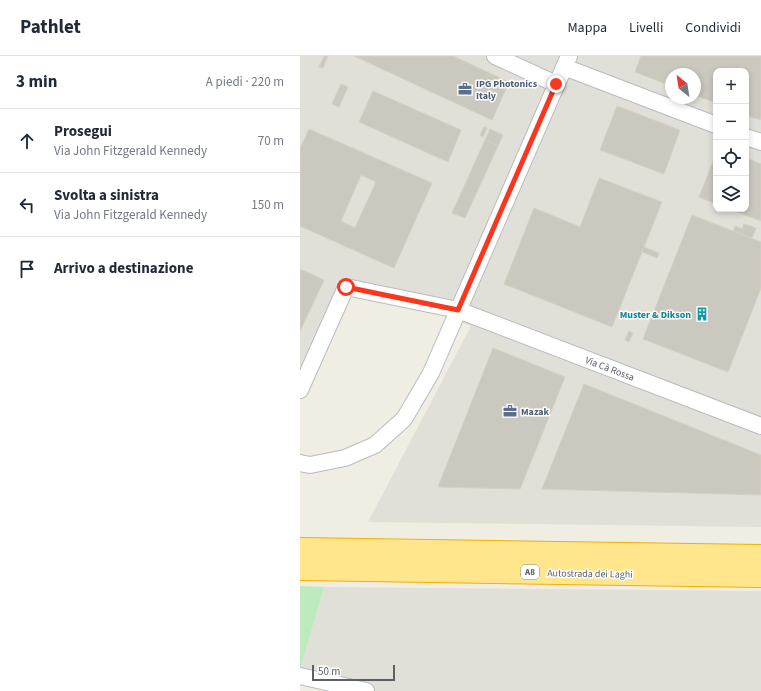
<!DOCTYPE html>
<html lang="it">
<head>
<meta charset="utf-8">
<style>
	:root { --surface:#fff; --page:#f2f2f3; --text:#1f2937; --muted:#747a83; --line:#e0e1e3 }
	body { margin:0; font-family:"Source Sans 3",sans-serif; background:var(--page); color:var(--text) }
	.controls { position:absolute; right:12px; top:12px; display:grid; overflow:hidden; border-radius:8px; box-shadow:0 2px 6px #0003 }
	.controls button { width:36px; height:36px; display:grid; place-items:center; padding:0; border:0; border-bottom:1px solid var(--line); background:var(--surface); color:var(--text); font:20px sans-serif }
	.compass { position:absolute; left:365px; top:12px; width:36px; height:36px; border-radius:50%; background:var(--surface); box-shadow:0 2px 6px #0003; rotate:330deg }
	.scale { position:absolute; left:12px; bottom:10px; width:83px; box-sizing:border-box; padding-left:4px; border:2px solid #5b6066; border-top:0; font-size:11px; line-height:14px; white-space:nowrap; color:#5b6066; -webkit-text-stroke:3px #fff; paint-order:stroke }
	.stop { position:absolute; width:12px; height:12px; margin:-9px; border:3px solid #fb361e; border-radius:50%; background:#fff }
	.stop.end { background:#fb361e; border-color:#fff; box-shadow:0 1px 4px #0008 }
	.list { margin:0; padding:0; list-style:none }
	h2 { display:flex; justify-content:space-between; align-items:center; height:52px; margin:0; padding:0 16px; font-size:17px }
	h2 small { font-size:13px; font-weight:400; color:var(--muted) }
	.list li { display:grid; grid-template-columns:26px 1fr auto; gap:12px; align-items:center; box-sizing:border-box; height:64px; padding:0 16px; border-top:1px solid var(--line) }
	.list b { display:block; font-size:15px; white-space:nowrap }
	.list p { margin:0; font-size:13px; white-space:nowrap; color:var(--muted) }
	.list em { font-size:13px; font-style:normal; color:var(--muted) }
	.icon { flex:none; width:22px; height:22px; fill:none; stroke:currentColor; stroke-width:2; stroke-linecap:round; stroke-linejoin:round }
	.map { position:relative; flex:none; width:461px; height:635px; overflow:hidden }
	header { display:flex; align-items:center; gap:24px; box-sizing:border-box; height:56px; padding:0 20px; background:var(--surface); border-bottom:1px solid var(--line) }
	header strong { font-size:19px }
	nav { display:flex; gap:22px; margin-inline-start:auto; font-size:14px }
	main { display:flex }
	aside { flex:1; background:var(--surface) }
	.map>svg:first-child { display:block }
	.industrial { fill:#e0dfd8; fill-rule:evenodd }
	.green { fill:#bdeabf }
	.building { fill:#cbc8c0; stroke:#d5d0c1; fill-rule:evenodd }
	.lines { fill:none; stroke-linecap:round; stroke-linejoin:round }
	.minor-casing { stroke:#b8bbc1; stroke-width:18 }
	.highway-casing { stroke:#f3af00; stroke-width:24 }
	.minor { stroke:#fff; stroke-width:16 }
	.highway { stroke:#ffe58b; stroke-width:22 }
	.route { stroke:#fb361e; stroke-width:5 }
	.labels { text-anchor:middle; stroke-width:3; stroke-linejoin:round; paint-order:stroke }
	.shield { fill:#fff; stroke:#8c9094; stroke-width:1 }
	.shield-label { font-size:9px; font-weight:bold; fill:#5b6066 }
	.service-label { font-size:10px; font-weight:bold; fill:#4e5e75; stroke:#fff; text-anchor:start }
	.culture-label { font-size:10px; font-weight:bold; fill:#0d838f; stroke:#fff; text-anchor:end }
	.street-label { font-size:10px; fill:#5b6066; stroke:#fff }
</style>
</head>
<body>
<header>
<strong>Pathlet</strong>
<nav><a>Mappa</a><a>Livelli</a><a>Condividi</a></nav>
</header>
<main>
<aside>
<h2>3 min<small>A piedi · 220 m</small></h2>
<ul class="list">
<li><svg class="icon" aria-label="ahead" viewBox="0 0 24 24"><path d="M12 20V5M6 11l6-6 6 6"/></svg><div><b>Prosegui</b><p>Via John Fitzgerald Kennedy</p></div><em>70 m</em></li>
<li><svg class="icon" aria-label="left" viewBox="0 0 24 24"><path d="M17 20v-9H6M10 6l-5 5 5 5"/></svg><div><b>Svolta a sinistra</b><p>Via John Fitzgerald Kennedy</p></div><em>150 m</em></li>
<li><svg class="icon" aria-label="arrive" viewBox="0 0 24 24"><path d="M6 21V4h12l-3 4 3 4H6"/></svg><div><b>Arrivo a destinazione</b></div></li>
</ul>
</aside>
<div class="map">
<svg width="461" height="635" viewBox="0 0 461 635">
	<rect width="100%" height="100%" fill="#f0ede3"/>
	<g class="industrial">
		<path d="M0,0H461V471L68,466L171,270L57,228L0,343ZM416,15H446V153H416ZM371,18H395V42H371Z"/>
		<polygon points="24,531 461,535 461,635 77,635 0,618 0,614"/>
	</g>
	<polygon class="green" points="0,530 24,531 0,614"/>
	<g class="building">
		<polygon points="24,0 28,0 23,12 19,11"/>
		<polygon points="54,0 153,0 209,26 192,64"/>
		<polygon points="341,0 461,0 461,60 460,64 446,59 446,15 416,15 416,47 395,39 395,18 371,18 371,30 335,16"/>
		<polygon points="41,28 48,31 39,51 32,48"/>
		<polygon points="73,35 161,74 148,106 59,66"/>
		<polygon points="317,50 380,74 364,118 300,94"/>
		<polygon points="184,71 187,72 183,81 180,79"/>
		<path d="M9,73L132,127L94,212L0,170V93ZM61,119L76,126L55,172L41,165Z"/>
		<polygon points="190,73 203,79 198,90 185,84"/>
		<polygon points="185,84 198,90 165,162 152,157"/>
		<polygon points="416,98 416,148 399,141"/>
		<polygon points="446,102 461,108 461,165 429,153 446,153"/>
		<polygon points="299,122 362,146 312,271 204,228 234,152 280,171"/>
		<polygon points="392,159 461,186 461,232 428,316 343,283"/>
		<polygon points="444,168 456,172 452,182 433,175 435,170 442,173"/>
		<polygon points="344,191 359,197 357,202 342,196"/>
		<polygon points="0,213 24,224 0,275"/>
		<polygon points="329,275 333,277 329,286 325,284"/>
		<polygon points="193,292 265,321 220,433 138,431"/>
		<polygon points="284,328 461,399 461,439 242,433"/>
	</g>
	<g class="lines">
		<g class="minor-casing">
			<g id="minor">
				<polyline points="195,0 256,28"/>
				<polyline points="264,11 416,69"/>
				<polyline points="446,81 461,86"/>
				<polyline points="0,334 46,231 158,254 461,370"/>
				<polyline points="0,407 10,409 45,402 75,389 104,363 131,317 269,0"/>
				<polyline points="0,620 66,635"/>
			</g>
		</g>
		<g class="highway-casing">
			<g id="highway">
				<polyline points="0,493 461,500"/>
				<polyline points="0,513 461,520"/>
			</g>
		</g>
		<use href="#minor" class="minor"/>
		<use href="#highway" class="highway"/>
	</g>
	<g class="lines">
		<polyline class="route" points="46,231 158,254 256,28"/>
	</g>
	<defs>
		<g id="office-bare" transform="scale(1.08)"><path d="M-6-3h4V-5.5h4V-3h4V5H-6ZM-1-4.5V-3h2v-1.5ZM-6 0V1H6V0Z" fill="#5c6f8a" stroke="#fff" stroke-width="2.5" paint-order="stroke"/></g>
		<g id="building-bare" transform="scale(1.08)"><path d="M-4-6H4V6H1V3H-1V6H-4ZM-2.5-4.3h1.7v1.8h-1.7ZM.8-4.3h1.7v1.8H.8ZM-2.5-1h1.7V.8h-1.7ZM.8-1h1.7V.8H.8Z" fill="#0f9aa8" stroke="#fff" stroke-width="2.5" paint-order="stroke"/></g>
	</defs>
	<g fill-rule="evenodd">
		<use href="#office-bare" x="165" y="33"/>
		<use href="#building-bare" x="402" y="258"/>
		<use href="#office-bare" x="210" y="355"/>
	</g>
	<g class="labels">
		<rect class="shield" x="221" y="509" width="18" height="14" rx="3"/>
		<g class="shield-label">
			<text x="230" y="519">A8</text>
		</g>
		<g class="service-label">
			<text x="176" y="31">IPG Photonics<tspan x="176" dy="12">Italy</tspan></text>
			<text x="221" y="359">Mazak</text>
		</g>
		<g class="culture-label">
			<text x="391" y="262">Muster &amp; Dikson</text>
		</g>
		<g class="street-label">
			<text transform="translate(310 312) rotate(21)" y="4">Via Cà Rossa</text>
			<text transform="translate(290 517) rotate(1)" y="4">Autostrada dei Laghi</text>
		</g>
	</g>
</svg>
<div class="controls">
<button>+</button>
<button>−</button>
<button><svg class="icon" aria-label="locate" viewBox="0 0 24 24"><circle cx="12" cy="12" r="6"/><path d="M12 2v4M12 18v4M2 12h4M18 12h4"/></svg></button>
<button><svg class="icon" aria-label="layers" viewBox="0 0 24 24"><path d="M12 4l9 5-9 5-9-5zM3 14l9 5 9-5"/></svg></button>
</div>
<svg class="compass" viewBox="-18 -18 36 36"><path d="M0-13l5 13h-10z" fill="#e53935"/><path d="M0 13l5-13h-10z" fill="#747a83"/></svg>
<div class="scale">50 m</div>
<div class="stop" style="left:46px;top:231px"></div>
<div class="stop end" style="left:256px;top:28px"></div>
</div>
</main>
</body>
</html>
